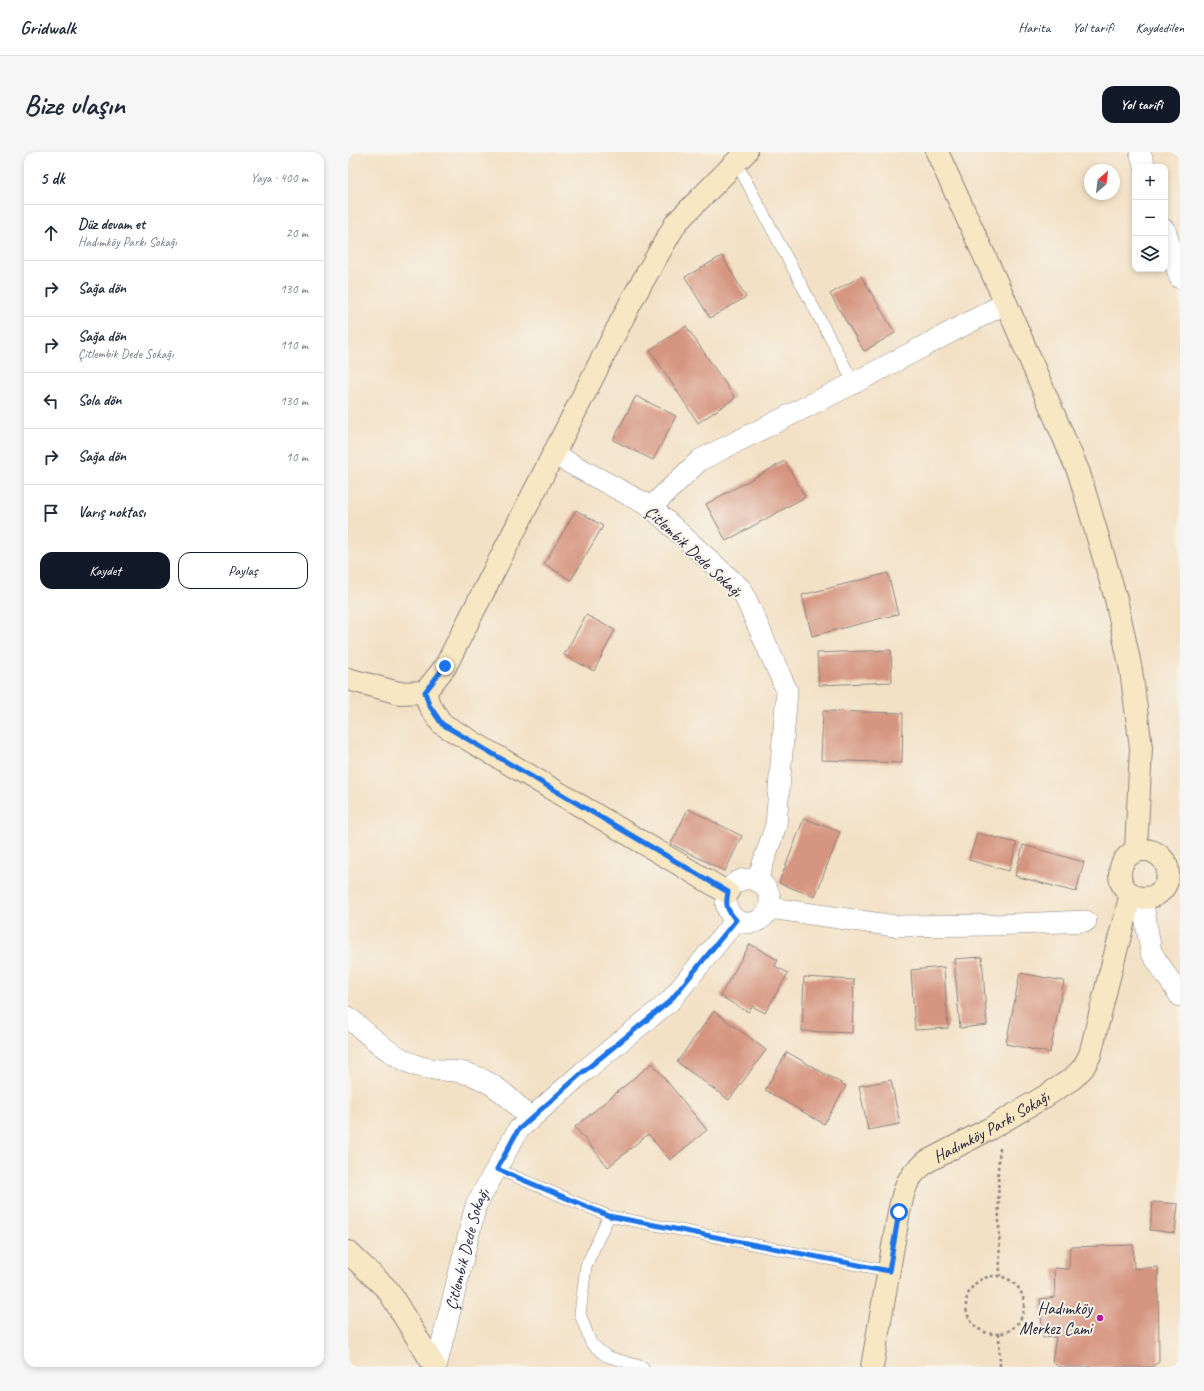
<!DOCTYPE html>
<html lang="tr">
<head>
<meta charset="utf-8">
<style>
	:root { --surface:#fff; --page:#f6f6f7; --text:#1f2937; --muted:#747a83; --line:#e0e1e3; --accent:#111827 }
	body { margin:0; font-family:Caveat,sans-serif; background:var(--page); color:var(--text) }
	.controls { position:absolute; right:12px; top:12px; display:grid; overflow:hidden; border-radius:8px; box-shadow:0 2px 6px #0003 }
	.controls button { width:36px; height:36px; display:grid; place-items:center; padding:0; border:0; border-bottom:1px solid var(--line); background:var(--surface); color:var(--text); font:20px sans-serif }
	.compass { position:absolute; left:736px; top:12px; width:36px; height:36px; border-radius:50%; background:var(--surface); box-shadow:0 2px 6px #0003; rotate:28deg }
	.stop { position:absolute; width:12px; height:12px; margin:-9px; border:3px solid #1a73e8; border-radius:50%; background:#fff }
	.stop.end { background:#1a73e8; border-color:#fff; box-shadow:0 1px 4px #0008 }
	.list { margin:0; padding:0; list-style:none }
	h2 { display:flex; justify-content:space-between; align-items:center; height:52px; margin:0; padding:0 16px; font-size:17px }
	h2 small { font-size:13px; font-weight:400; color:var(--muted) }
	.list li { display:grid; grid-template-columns:26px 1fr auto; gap:12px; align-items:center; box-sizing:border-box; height:56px; padding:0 16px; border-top:1px solid var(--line) }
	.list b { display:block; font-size:15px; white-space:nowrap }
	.list p { margin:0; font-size:13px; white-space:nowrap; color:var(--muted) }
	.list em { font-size:13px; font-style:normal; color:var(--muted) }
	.actions { display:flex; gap:8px; padding:12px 16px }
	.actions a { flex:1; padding:9px 0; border:1px solid var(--accent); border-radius:12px; text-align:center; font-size:14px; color:var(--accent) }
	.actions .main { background:var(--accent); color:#fff }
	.icon { flex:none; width:22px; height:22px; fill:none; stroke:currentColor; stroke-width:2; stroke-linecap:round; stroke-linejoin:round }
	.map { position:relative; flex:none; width:832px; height:1215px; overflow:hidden; border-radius:12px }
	header { display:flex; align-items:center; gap:24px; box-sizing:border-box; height:56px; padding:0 20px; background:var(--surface); border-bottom:1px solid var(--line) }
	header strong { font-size:19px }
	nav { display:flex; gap:22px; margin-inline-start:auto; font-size:14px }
	.intro { display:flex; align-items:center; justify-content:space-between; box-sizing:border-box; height:96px; padding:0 24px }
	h1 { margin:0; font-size:28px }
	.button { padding:10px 18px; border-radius:12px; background:var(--accent); color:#fff; font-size:14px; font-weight:700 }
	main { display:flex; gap:24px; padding:0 24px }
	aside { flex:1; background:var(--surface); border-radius:12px; box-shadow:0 2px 6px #0003 }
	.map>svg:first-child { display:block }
	.building { fill:#d69580 }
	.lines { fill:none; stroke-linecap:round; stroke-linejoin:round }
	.lane-casing { stroke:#8a8280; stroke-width:12 }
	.street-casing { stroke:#8a8280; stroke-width:22 }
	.secondary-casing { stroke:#8a8280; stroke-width:24 }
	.path { stroke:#8a8280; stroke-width:2.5; stroke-dasharray:3 3; stroke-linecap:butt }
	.lane { stroke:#fff; stroke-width:11 }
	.street { stroke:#fff; stroke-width:21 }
	.secondary { stroke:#f8e7c3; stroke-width:22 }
	.route { stroke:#1a73e8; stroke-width:5 }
	.poi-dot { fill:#b5179e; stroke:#f7f3e8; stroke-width:1.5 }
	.labels { text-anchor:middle; stroke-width:4; stroke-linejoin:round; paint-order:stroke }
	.street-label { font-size:17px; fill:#22223b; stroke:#f7f3e8 }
	.poi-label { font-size:17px; fill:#22223b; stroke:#f7f3e8; text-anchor:end }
</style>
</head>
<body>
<header>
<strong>Gridwalk</strong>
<nav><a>Harita</a><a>Yol tarifi</a><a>Kaydedilen</a></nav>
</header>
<div class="intro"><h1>Bize ulaşın</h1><a class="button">Yol tarifi</a></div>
<main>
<aside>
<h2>5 dk<small>Yaya · 400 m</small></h2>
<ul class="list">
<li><svg class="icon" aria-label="ahead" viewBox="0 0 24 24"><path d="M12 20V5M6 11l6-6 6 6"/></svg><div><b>Düz devam et</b><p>Hadımköy Parkı Sokağı</p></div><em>20 m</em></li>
<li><svg class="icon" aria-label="right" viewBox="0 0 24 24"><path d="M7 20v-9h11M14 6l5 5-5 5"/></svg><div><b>Sağa dön</b></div><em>130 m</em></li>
<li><svg class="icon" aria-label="right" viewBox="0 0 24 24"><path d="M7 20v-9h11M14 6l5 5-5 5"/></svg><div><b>Sağa dön</b><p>Çitlembik Dede Sokağı</p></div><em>110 m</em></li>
<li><svg class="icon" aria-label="left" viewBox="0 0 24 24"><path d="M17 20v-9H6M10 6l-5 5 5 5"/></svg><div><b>Sola dön</b></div><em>130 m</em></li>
<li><svg class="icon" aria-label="right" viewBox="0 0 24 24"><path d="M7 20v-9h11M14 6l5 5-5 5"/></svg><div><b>Sağa dön</b></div><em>10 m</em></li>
<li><svg class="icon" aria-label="arrive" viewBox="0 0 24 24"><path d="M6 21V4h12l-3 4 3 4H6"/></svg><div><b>Varış noktası</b></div></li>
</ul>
<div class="actions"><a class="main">Kaydet</a><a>Paylaş</a></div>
</aside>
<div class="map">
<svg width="832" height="1215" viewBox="0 0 832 1215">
	<rect width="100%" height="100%" fill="#f7f3e8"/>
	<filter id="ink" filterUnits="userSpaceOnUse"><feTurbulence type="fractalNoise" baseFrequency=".025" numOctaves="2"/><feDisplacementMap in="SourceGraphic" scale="8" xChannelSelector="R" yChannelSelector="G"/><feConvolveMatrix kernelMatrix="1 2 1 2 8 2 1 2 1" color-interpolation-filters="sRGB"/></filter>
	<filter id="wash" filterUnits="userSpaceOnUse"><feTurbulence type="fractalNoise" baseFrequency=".012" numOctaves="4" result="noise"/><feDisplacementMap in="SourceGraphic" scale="16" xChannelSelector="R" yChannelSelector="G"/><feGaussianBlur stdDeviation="0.9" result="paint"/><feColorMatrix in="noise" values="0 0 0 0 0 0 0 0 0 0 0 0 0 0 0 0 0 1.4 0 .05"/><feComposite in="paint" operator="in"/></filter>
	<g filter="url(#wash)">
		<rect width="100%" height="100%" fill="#f3e1c6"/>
		<g id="blocks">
			<g class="building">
				<polygon points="374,104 398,145 362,166 337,125"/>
				<polygon points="513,124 547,181 516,199 482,142"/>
				<polygon points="338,174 387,246 350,271 302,198"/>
				<polygon points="288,244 328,264 305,308 265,288"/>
				<polygon points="437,309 457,345 378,389 358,352"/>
				<polygon points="228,358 255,374 223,428 196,412"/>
				<polygon points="540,421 550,462 464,484 454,443"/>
				<polygon points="238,463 267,478 246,519 216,503"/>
				<polygon points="543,498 544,530 471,533 469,501"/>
				<polygon points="475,559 555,561 554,611 473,608"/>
				<polygon points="340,657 394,684 377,719 323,692"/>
				<polygon points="456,666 492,680 467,745 431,731"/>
				<polygon points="629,681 669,691 661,719 621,708"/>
				<polygon points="675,693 736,710 728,740 667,724"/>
				<polygon points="402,792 430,808 427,814 440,821 417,861 404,854 400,860 372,844"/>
				<polygon points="634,805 639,873 612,876 606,807"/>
				<polygon points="596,815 600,876 567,878 563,818"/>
				<polygon points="672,821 716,829 702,901 658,892"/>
				<polygon points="456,825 506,828 504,881 454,879"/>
				<polygon points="366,859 418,898 381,948 329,910"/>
				<polygon points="439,900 498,934 476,972 417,938"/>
				<polygon points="304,911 359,978 322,1008 300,982 260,1015 227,975"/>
				<polygon points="543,928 552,972 520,978 511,934"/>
				<polygon points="805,1050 830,1052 827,1081 802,1078"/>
				<polygon points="785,1093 786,1117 810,1115 811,1210 804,1215 711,1215 704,1210 708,1185 695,1186 692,1147 707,1145 706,1116 721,1117 722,1095"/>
			</g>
		</g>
	</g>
	<g filter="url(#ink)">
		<use href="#blocks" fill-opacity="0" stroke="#8a8280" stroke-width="1"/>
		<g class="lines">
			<g class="lane-casing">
				<g id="lane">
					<polyline points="388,10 506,231"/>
					<polyline points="149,1017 261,1064 541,1119"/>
					<polyline points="261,1064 238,1114 232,1162 243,1191 258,1204 295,1215"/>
				</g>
			</g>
			<g class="street-casing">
				<g id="street">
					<polyline points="792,0 797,15"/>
					<polyline points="817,78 832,126"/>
					<polyline points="205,302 303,355 394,438 439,539 428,673 409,729"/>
					<polyline points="303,355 352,308 506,231 658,151"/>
					<circle cx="400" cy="749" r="22"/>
					<polyline points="794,746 803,800 832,844"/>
					<polyline points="422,756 547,774 646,773 738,769"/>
					<path d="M0,865C21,883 43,905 70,914C81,918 100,918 113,920C142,926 163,946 182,967"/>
					<path id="s1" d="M88,1215L128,1053L170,978L235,920L322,849L388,768"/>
				</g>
			</g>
			<g class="secondary-casing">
				<g id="secondary">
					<polyline points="589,0 658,151 731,321 768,447 783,518 793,596 788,698"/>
					<polyline points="0,527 51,541 77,540 97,515 285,146 328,71 398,0"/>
					<polyline points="77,540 81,553 94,572 380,741"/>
					<circle cx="796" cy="722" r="24"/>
					<polyline points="0,1100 40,1138 87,1215"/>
					<path id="s2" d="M524,1215L551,1060L555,1043L559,1031L566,1021L578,1010L643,976L696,945L724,927L735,916L742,903L759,833L783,742"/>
				</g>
			</g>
			<g class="path">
				<polyline points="652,996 650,1017 652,1124"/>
				<circle cx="647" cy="1153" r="29"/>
				<polyline points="651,1181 652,1215"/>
			</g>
			<use href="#lane" class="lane"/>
			<use href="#street" class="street"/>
			<use href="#secondary" class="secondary"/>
		</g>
	</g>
	<g class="lines" filter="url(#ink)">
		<path class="route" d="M97,514L77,540L81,553L94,572L380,740C377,754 379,758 388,768L322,849L235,920L170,978L149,1017L261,1064L541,1119L551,1060"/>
	</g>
	<circle class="poi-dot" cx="752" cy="1166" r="4"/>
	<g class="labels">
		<g class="street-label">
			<text transform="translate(346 399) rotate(43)" y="6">Çitlembik Dede Sokağı</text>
			<text dy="6" stroke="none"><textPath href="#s2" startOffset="290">Hadımköy Parkı Sokağı</textPath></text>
			<text dy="6" stroke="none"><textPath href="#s1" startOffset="122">Çitlembik Dede Sokağı</textPath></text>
		</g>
		<g class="poi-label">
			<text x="744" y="1162">Hadımköy<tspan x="744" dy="20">Merkez Cami</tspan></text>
		</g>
	</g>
</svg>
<div class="controls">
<button>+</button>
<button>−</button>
<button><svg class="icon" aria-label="layers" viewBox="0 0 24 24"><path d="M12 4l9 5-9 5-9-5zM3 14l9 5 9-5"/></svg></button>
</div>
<svg class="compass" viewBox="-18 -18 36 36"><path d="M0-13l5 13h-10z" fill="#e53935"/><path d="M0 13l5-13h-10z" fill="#747a83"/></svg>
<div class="stop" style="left:551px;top:1060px"></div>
<div class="stop end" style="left:97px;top:514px"></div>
</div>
</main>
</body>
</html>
